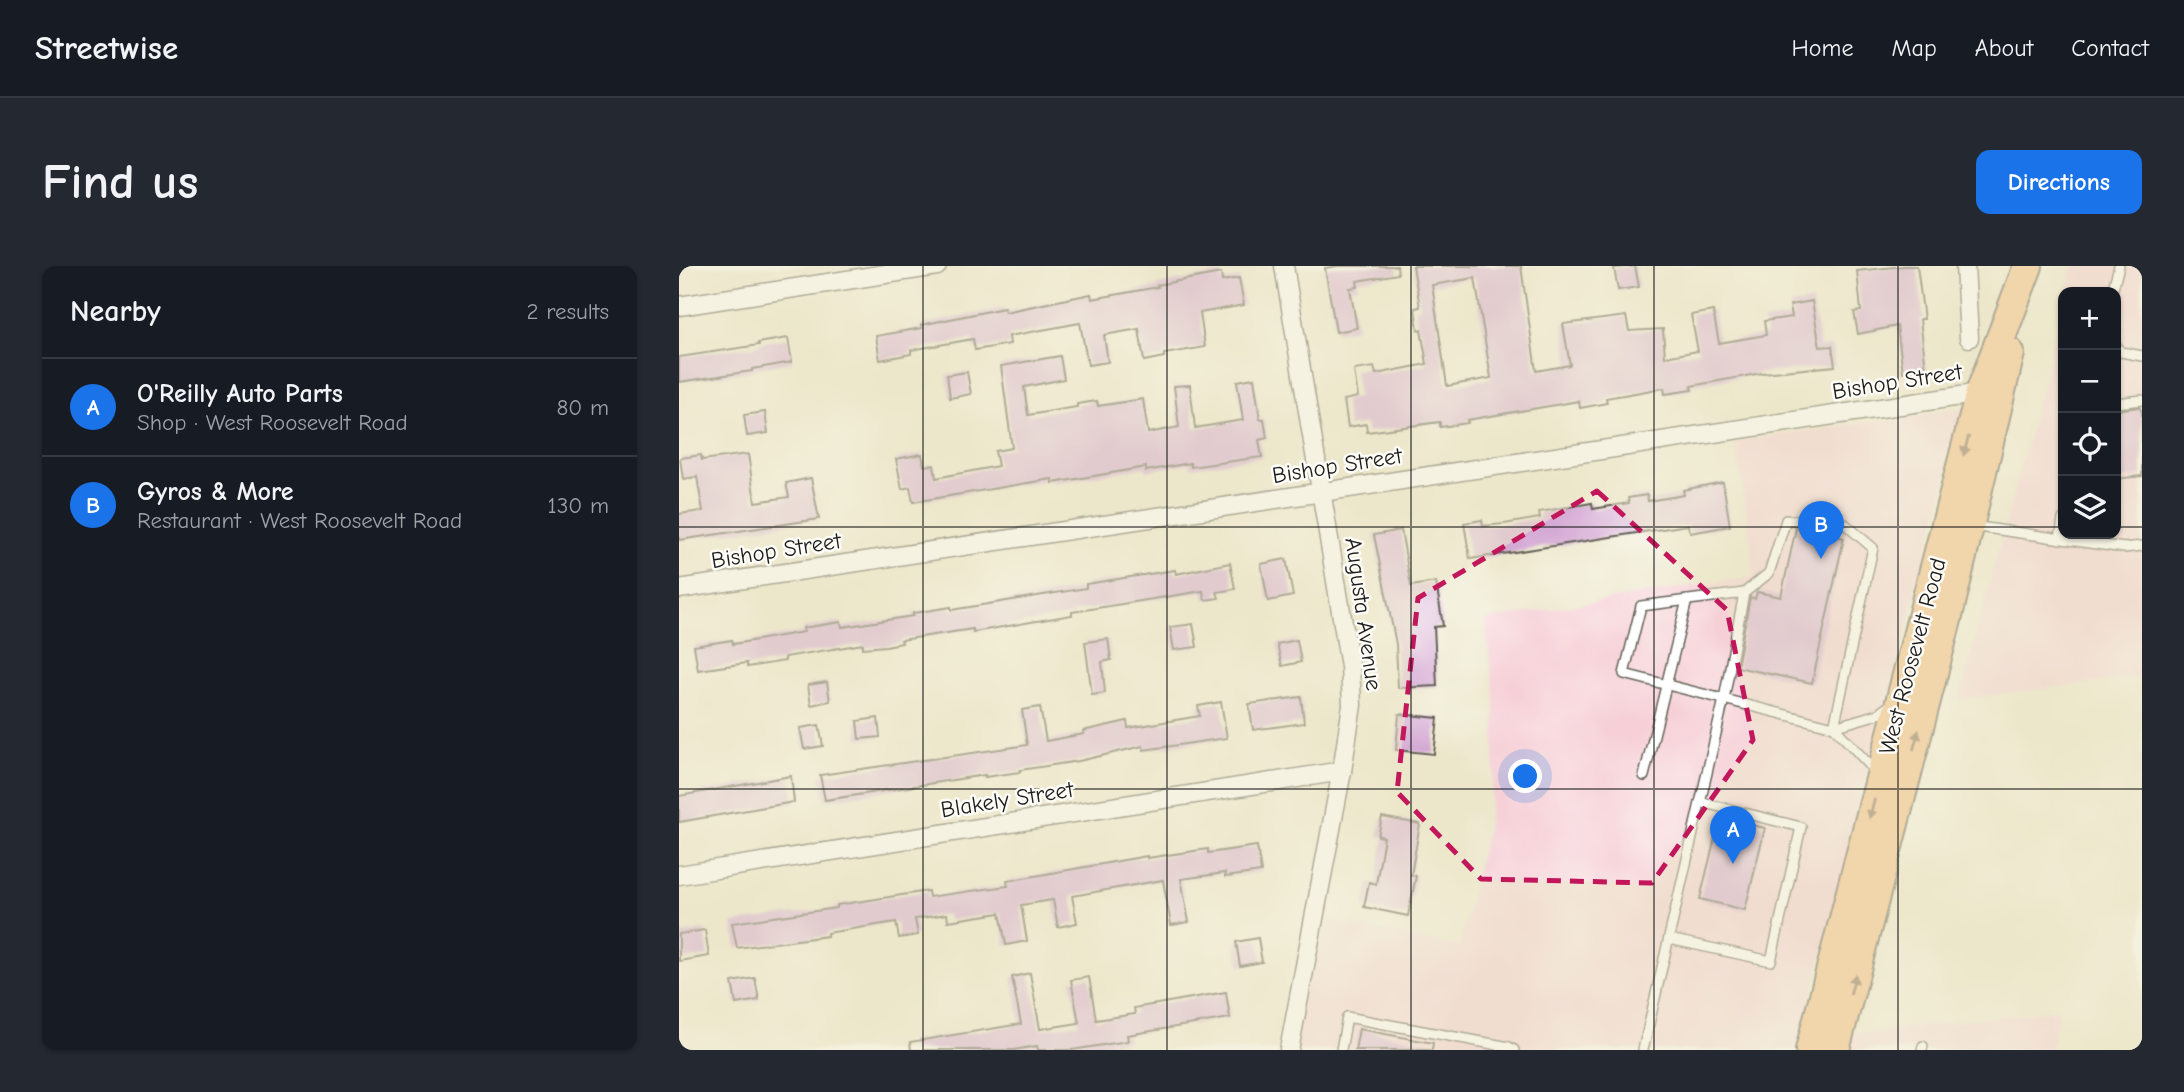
<!DOCTYPE html>
<html lang="en">
<head>
<meta charset="utf-8">
<style>
	:root { --surface:#171b24; --page:#242831; --text:#f1f3f6; --muted:#9ea1a6; --line:#363941; --accent:#1a73e8 }
	body { margin:0; font-family:"Comic Neue",sans-serif; background:var(--page); color:var(--text) }
	.controls { position:absolute; right:21px; top:21px; display:grid; overflow:hidden; border-radius:14px; box-shadow:0 2px 5px #0004 }
	.controls button { width:63px; height:63px; display:grid; place-items:center; padding:0; border:0; border-bottom:2px solid var(--line); background:var(--surface); color:var(--text); font:35px sans-serif }
	.you { position:absolute; left:847px; top:511px; width:24px; height:24px; margin:-18px; border:5px solid #fff; border-radius:50%; background:#1a73e8; box-shadow:0 0 0 10px #1a73e833 }
	.badge { display:grid; place-items:center; width:46px; height:46px; border-radius:50%; background:var(--accent); color:#fff; font-size:23px; font-weight:700 }
	.pin { position:absolute; translate:-50% -58px; filter:drop-shadow(0 2px 4px #0008) }
	.pin::after { content:''; position:absolute; top:37px; width:24px; height:21px; background:inherit; clip-path:polygon(0 0,100% 0,50% 100%) }
	.list { margin:0; padding:0; list-style:none }
	h2 { display:flex; justify-content:space-between; align-items:center; height:91px; margin:0; padding:0 28px; font-size:30px }
	h2 small { font-size:23px; font-weight:400; color:var(--muted) }
	.list li { display:grid; grid-template-columns:46px 1fr auto; gap:21px; align-items:center; box-sizing:border-box; height:98px; padding:0 28px; border-top:2px solid var(--line) }
	.list b { display:block; font-size:26px; white-space:nowrap }
	.list p { margin:0; font-size:23px; white-space:nowrap; color:var(--muted) }
	.list em { font-size:23px; font-style:normal; color:var(--muted) }
	.icon { flex:none; width:38px; height:38px; fill:none; stroke:currentColor; stroke-width:2; stroke-linecap:round; stroke-linejoin:round }
	.map { position:relative; flex:none; width:1463px; height:784px; overflow:hidden; border-radius:14px }
	header { display:flex; align-items:center; gap:42px; box-sizing:border-box; height:98px; padding:0 35px; background:var(--surface); border-bottom:2px solid var(--line) }
	header strong { font-size:33px }
	nav { display:flex; gap:38px; margin-inline-start:auto; font-size:24px }
	.intro { display:flex; align-items:center; justify-content:space-between; box-sizing:border-box; height:168px; padding:0 42px }
	h1 { margin:0; font-size:49px }
	.button { padding:18px 32px; border-radius:14px; background:var(--accent); color:#fff; font-size:24px; font-weight:700 }
	main { display:flex; gap:42px; padding:0 42px }
	aside { flex:1; background:var(--surface); border-radius:14px; box-shadow:0 2px 5px #0004 }
	.map>svg:first-child { display:block }
	.built { fill:#f6cfd7 }
	.building { fill:#d4a9d4; fill-rule:evenodd }
	.lines { fill:none; stroke-linecap:round; stroke-linejoin:round }
	.lane-casing { stroke:#656359; stroke-width:12 }
	.street-casing { stroke:#656359; stroke-width:21 }
	.primary-casing { stroke:#656359; stroke-width:32 }
	.lane { stroke:#fff; stroke-width:9 }
	.street { stroke:#fff; stroke-width:18 }
	.primary { stroke:#f6be86; stroke-width:28 }
	.oneway { fill:#896d51 }
	.marked { fill:none; stroke:#c2185b; stroke-width:5; stroke-dasharray:14 9; stroke-linejoin:round }
	.grid { fill:none; stroke:#1c1c1c; stroke-width:2; stroke-opacity:0.55 }
	.labels { text-anchor:middle; stroke-width:5; stroke-linejoin:round; paint-order:stroke }
	.street-label { font-size:23px; fill:#1c1c1c; stroke:#fdfcf7 }
</style>
</head>
<body>
<header>
<strong>Streetwise</strong>
<nav><a>Home</a><a>Map</a><a>About</a><a>Contact</a></nav>
</header>
<div class="intro"><h1>Find us</h1><a class="button">Directions</a></div>
<main>
<aside>
<h2>Nearby<small>2 results</small></h2>
<ul class="list">
<li><span class="badge">A</span><div><b>O'Reilly Auto Parts</b><p>Shop · West Roosevelt Road</p></div><em>80 m</em></li>
<li><span class="badge">B</span><div><b>Gyros &amp; More</b><p>Restaurant · West Roosevelt Road</p></div><em>130 m</em></li>
</ul>
</aside>
<div class="map">
<svg width="1463" height="784" viewBox="0 0 1463 784">
	<rect width="100%" height="100%" fill="#fdfcf7"/>
	<filter id="ink" filterUnits="userSpaceOnUse"><feTurbulence type="fractalNoise" baseFrequency=".0143" numOctaves="2"/><feDisplacementMap in="SourceGraphic" scale="14" xChannelSelector="R" yChannelSelector="G"/><feConvolveMatrix kernelMatrix="1 2 1 2 8 2 1 2 1" color-interpolation-filters="sRGB"/></filter>
	<filter id="wash" filterUnits="userSpaceOnUse"><feTurbulence type="fractalNoise" baseFrequency=".00686" numOctaves="4" result="noise"/><feDisplacementMap in="SourceGraphic" scale="28" xChannelSelector="R" yChannelSelector="G"/><feGaussianBlur stdDeviation="1.57" result="paint"/><feColorMatrix in="noise" values="0 0 0 0 0 0 0 0 0 0 0 0 0 0 0 0 0 1.4 0 .05"/><feComposite in="paint" operator="in"/></filter>
	<g filter="url(#wash)">
		<rect width="100%" height="100%" fill="#ece7cb"/>
		<g class="built">
			<polygon points="1394,0 1463,0 1463,411 1280,433 1384,39 1384,268 1437,268 1437,26 1387,26"/>
			<polygon points="1286,142 1118,784 600,784 626,650 780,680 808,563 815,509 816,437 806,354 1076,310 1057,175"/>
			<polygon points="1381,743 1371,784 1166,784 1170,769"/>
		</g>
		<g id="blocks">
			<g class="building">
				<polygon points="659,0 718,0 719,8 678,15 679,21 671,22 678,62 657,66 646,2"/>
				<path d="M734,0H842L857,105L891,99L884,58L947,50L950,65L984,63L986,91L1019,85L1012,49L1034,45L1040,77L1087,69L1085,55L1113,51L1111,39L1133,35L1141,81L1153,80L1156,100L1083,107L1012,120L1013,124L986,128L985,122L927,132L928,137L901,142L900,135L788,154L789,157L761,161V156L688,166L687,158L669,161L665,134L679,131L675,104L695,101L697,108L748,98L742,64H739L736,42L741,41ZM796,12L812,112L768,120L753,19Z"/>
				<polygon points="956,0 960,21 939,24 935,2"/>
				<polygon points="1225,0 1238,0 1245,53 1241,53 1247,103 1224,106 1218,60 1179,68 1175,46 1182,45 1178,5"/>
				<polygon points="542,7 543,15 560,12 565,39 521,47 526,81 485,88 485,91 465,95 460,63 425,69 429,96 409,99 401,57 330,70 331,78 296,84 294,73 232,84 232,88 201,94 197,70 243,62 242,59 325,42 326,46 412,28 413,33 479,21 478,19"/>
				<polygon points="109,72 113,96 73,103 73,105 0,116 0,91 80,79 79,77"/>
				<polygon points="381,90 385,113 345,121 349,149 398,141 398,138 418,135 419,140 464,133 469,167 500,161 495,120 511,119 516,162 564,154 558,115 575,112 581,153 585,153 588,172 580,174 583,191 512,201 511,197 467,205 467,201 374,217 373,213 234,236 231,221 223,223 217,193 243,188 245,200 255,199 257,212 319,200 316,185 333,182 322,100"/>
				<polygon points="288,106 292,128 271,132 268,109"/>
				<polygon points="1460,141 1463,146 1463,210 1437,213 1437,144"/>
				<polygon points="86,146 89,167 68,170 65,149"/>
				<polygon points="69,188 76,236 110,231 107,217 132,212 140,253 0,274 0,248 24,245 18,211 4,213 1,192 22,189 23,194"/>
				<polygon points="1044,216 1051,260 1011,267 1009,259 791,293 785,257 803,254 804,260 825,258 861,252 860,246 913,237 914,243 950,237 949,232 968,229 969,235 1005,229 1004,224"/>
				<polygon points="1117,262 1165,272 1133,417 1058,401 1071,331 1076,333 1078,326 1102,331"/>
				<polygon points="722,264 732,320 757,316 764,360 755,361 758,420 719,422 717,378 695,269"/>
				<polygon points="607,293 614,330 589,335 582,298"/>
				<polygon points="551,297 556,323 538,326 540,332 526,334 524,325 393,346 393,349 294,366 294,363 222,374 223,377 207,380 184,382 184,378 106,391 106,395 68,401 68,397 19,404 15,380 53,374 54,378 125,366 124,362 162,356 163,361 234,350 234,347 272,341 272,344 346,332 407,322 407,318 496,304 497,308"/>
				<polygon points="514,358 518,381 495,384 491,361"/>
				<polygon points="429,373 432,394 423,396 426,427 413,429 406,376"/>
				<polygon points="618,374 622,396 603,400 598,378"/>
				<polygon points="148,416 151,435 132,439 129,419"/>
				<polygon points="622,431 625,457 574,464 570,438"/>
				<polygon points="542,436 548,472 465,484 464,480 400,495 341,504 341,506 306,511 306,509 146,534 141,509 348,479 343,444 361,441 367,475 405,468 404,465 448,455 449,462 521,450 519,440"/>
				<polygon points="720,448 759,452 755,488 717,484"/>
				<polygon points="199,452 201,471 180,473 178,455"/>
				<polygon points="140,459 144,480 125,483 121,462"/>
				<polygon points="112,510 115,536 0,556 0,530"/>
				<polygon points="703,551 741,558 732,609 737,610 729,650 685,641 690,616 697,618 705,571 699,570"/>
				<polygon points="1041,551 1086,562 1066,644 1021,633"/>
				<polygon points="578,580 582,606 546,611 546,607 502,613 510,656 492,659 484,614 393,630 398,657 379,661 374,634 342,639 348,675 327,679 321,647 269,655 268,648 236,653 239,669 220,672 217,656 148,667 148,670 58,682 53,657 158,642 158,639 249,625 250,631 329,620 328,615 468,590 468,592 529,583 529,587"/>
				<polygon points="26,664 30,690 0,695 0,668"/>
				<polygon points="579,672 583,696 561,700 557,676"/>
				<polygon points="351,707 361,763 400,757 392,714 410,711 417,754 456,748 455,742 547,726 551,752 448,769 449,775 393,784 359,784 358,780 335,784 232,784 231,776 342,758 333,711"/>
				<polygon points="76,712 80,734 57,738 53,716"/>
				<polygon points="680,763 754,777 753,784 676,784"/>
			</g>
		</g>
	</g>
	<g filter="url(#ink)">
		<use href="#blocks" fill-opacity="0" stroke="#656359" stroke-width="2"/>
		<g class="lines">
			<g class="lane-casing">
				<g id="lane">
					<polyline points="1433,26 1440,0"/>
					<polyline points="1437,79 1442,86 1463,90"/>
					<polyline points="1437,137 1463,134"/>
					<polygon points="1107,254 1166,258 1194,282 1155,461 945,408 962,340 1065,327 1090,307"/>
					<polyline points="1293,260 1445,282 1463,280"/>
					<polyline points="1381,273 1384,253"/>
					<polyline points="1197,506 1155,461 1199,448 1215,436"/>
					<polyline points="965,510 1008,334"/>
					<polyline points="990,673 1092,695 1122,561 1021,536"/>
					<polyline points="662,784 668,751 830,781 835,784"/>
					<polyline points="964,784 1045,433 1065,327"/>
					<polyline points="1243,784 1244,780"/>
				</g>
			</g>
			<g class="street-casing">
				<g id="street">
					<polyline points="605,0 671,400 673,439 663,505 610,784"/>
					<polyline points="1286,0 1290,72"/>
					<polyline points="0,40 258,0"/>
					<polyline points="0,323 1308,126"/>
					<polyline points="0,609 663,505"/>
				</g>
			</g>
			<g class="primary-casing">
				<g id="primary">
					<polyline points="1131,784 1301,127 1349,0"/>
					<polyline points="1156,784 1269,350 1331,87"/>
				</g>
			</g>
			<use href="#lane" class="lane"/>
			<use href="#street" class="street"/>
			<use href="#primary" class="primary"/>
		</g>
		<defs><path id="oneway-solid" d="M-6-.8H1V-3.2L6.5 0L1 3.2V.8H-6Z" transform="scale(1.75)"/></defs>
		<g class="oneway">
			<use href="#oneway-solid" transform="translate(1287 180) rotate(105)"/>
			<use href="#oneway-solid" transform="translate(1237 474) rotate(-75)"/>
			<use href="#oneway-solid" transform="translate(1193 543) rotate(104)"/>
			<use href="#oneway-solid" transform="translate(1174 718) rotate(-75)"/>
		</g>
	</g>
	<path d="M0 0H1463V784H0ZM918,225L1048,344L1074,474L973,617L802,613L718,526L739,332Z" fill="#ece7cb" fill-opacity=".55" fill-rule="evenodd"/>
	<path class="marked" d="M918,225L1048,344L1074,474L973,617L802,613L718,526L739,332Z"/>
	<path class="grid" d="M244,0V784M488,0V784M732,0V784M975,0V784M1219,0V784M0,261H1384M1437,261H1463M0,523H1463"/>
	<g class="labels">
		<g class="street-label">
			<text transform="translate(1218 115) rotate(-9)" y="8">Bishop Street</text>
			<text transform="translate(658 199) rotate(-9)" y="8">Bishop Street</text>
			<text transform="translate(97 284) rotate(-9)" y="8">Bishop Street</text>
			<text transform="translate(685 348) rotate(82)" y="8">Augusta Avenue</text>
			<text transform="translate(1233 390) rotate(-75)" y="8">West Roosevelt Road</text>
			<text transform="translate(328 533) rotate(-9)" y="8">Blakely Street</text>
		</g>
	</g>
</svg>
<div class="controls">
<button>+</button>
<button>−</button>
<button><svg class="icon" aria-label="locate" viewBox="0 0 24 24"><circle cx="12" cy="12" r="6"/><path d="M12 2v4M12 18v4M2 12h4M18 12h4"/></svg></button>
<button><svg class="icon" aria-label="layers" viewBox="0 0 24 24"><path d="M12 4l9 5-9 5-9-5zM3 14l9 5 9-5"/></svg></button>
</div>
<div class="you"></div>
<div class="pin badge" style="left:1054px;top:598px">A</div>
<div class="pin badge" style="left:1142px;top:293px">B</div>
</div>
</main>
</body>
</html>
